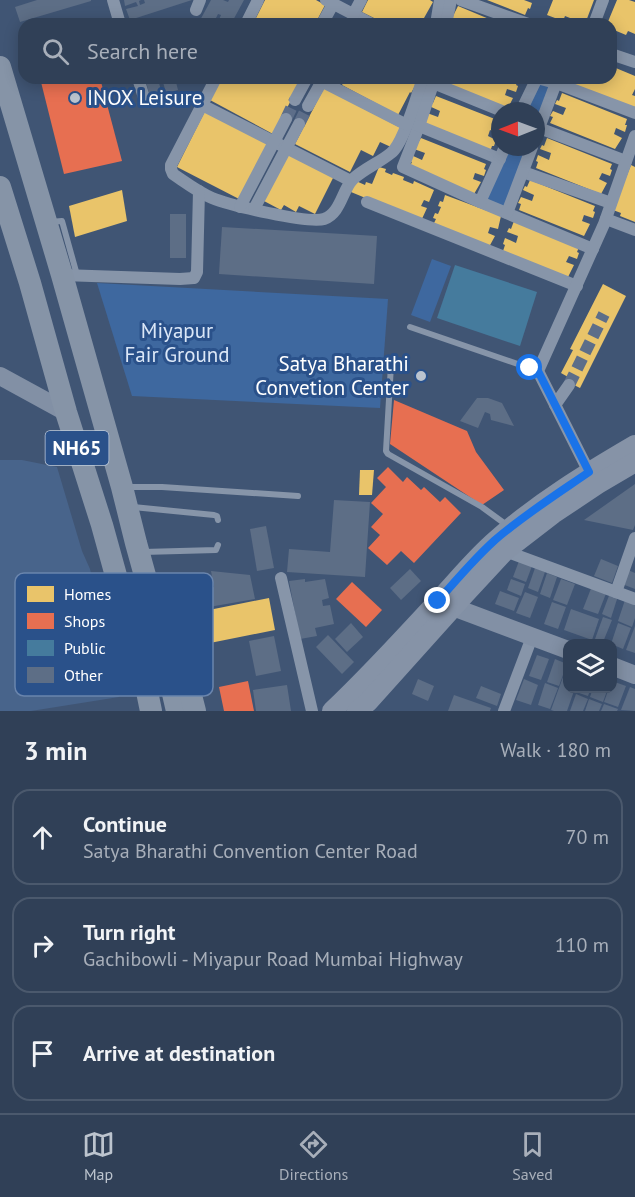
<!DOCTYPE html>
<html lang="en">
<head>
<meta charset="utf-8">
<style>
	:root { --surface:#304057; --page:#38475d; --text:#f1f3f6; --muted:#a8afba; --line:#4b596d; --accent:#bcc4ce }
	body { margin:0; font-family:"PT Sans",sans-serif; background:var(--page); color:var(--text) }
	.controls { position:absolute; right:18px; bottom:18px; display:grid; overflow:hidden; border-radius:12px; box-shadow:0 3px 15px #0003 }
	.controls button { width:54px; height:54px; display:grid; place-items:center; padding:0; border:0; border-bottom:2px solid var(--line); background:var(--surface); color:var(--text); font:30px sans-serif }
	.compass { position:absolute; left:491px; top:102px; width:54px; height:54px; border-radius:50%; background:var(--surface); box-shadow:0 3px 15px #0003; rotate:269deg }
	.stop { position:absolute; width:18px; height:18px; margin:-14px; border:4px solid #1a73e8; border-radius:50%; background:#fff }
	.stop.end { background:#1a73e8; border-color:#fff; box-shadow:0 2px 6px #0008 }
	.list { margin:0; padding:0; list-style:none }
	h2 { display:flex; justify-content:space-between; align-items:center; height:78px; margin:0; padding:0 24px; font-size:26px }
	h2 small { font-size:20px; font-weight:400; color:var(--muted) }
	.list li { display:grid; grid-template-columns:39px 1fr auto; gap:18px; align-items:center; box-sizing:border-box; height:96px; margin:0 12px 12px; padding:0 12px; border:2px solid var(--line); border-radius:18px }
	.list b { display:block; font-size:22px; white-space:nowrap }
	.list p { margin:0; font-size:20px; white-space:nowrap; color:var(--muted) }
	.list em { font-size:20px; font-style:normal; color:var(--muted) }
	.icon { flex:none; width:33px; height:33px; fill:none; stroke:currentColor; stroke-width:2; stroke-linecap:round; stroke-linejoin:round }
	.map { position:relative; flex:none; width:635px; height:711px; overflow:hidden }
	.search { position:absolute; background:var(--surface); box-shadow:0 3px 15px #0003; left:18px; right:18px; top:18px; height:66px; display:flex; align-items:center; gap:15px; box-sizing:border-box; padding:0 21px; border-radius:18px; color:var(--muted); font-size:22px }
	.sheet { height:402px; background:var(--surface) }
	nav { display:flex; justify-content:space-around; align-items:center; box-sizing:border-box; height:84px; border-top:2px solid var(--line); background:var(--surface); font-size:16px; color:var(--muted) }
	nav a { display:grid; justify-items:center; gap:3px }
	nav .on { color:var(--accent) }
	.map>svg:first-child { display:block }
	.green { fill:#3e689f }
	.water { fill:#48648b }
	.homes { fill:#e9c46a }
	.shops { fill:#e76f51 }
	.public { fill:#457b9d }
	.building { fill:#5d6e86 }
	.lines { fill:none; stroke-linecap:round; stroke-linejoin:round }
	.street-tunnel { stroke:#5d6e89; stroke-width:12; stroke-dasharray:12 6; stroke-linecap:butt }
	.lane { stroke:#8795a9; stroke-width:6 }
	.street { stroke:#8795a9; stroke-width:12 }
	.secondary { stroke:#8290a5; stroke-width:18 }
	.primary { stroke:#8693a7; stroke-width:20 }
	.highway { stroke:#8694a7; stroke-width:22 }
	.route { stroke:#1a73e8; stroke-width:8 }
	.poi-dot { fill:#bcc4ce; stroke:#2a518a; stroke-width:2 }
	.labels { text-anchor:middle; stroke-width:6; stroke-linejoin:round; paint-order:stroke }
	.shield { fill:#2a518a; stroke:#bfcbdc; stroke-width:1.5 }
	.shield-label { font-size:20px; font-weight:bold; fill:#fff }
	.poi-label { font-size:21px; fill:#fff; stroke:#2a518a; text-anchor:start }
	.park-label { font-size:21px; fill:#dbe7f7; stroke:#2a518a }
	.key { fill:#2a518a; stroke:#6a85ad; stroke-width:1.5 }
	.key-label { font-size:16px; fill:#fff }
</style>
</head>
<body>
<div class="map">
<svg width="635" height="711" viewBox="0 0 635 711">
	<rect width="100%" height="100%" fill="#405574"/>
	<g class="green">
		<polygon points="537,78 556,83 536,136 536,111 521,111"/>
		<polygon points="505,147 532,147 507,213 480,202"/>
		<polygon points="432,259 451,266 430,322 411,315"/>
		<polygon points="97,283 388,299 380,408 132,396"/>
	</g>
	<polygon class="water" points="0,460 22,460 57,467 82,551 90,569 119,697 31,711 0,711"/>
	<g class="homes">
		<polygon points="265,0 316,0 325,5 315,24 253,24"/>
		<polygon points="368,0 430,0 433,2 424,18 429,21 427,24 386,24 362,12"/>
		<polygon points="487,0 524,0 532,3 530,9 528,8 525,15"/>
		<polygon points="553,0 594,0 585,24 567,24 570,18 565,16 563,21 547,15"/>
		<polygon points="617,0 629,0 635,2 635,34 628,31 626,35 614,30 611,37 611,24 607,24"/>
		<polygon points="458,6 501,24 456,24 457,22 451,20"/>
		<polygon points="611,66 635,76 635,89 632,95 635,96 635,106 634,110 569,84 571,78 611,78"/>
		<polygon points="222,78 303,78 273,134 210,100"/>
		<polygon points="346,78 417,78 419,79 411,93 410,92 398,115 342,85"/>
		<polygon points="444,78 514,78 518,80 516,85 518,86 516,92 507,89 505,95 513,98 507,110 442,84"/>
		<polygon points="324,88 401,128 391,147 380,142 373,156 361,150 350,172 295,144"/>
		<polygon points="562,93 627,119 625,125 627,125 625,132 616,128 614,134 622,138 615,149 550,123 553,117 550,116 553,111 563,115 566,108 555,104 557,100 559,101"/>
		<polygon points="436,96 500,121 499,134 490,130 488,136 496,140 494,146 492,146 490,152 425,126 427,113 438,117 440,111 429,106 433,103"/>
		<polygon points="205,111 269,144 241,200 177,167"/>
		<polygon points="421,138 486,164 484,169 486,170 484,176 475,173 473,179 481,182 474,194 409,168 412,162 409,161 411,155 422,160 425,153 414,149"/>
		<polygon points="547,138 612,164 610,169 612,170 610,176 602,173 599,179 607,183 601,194 536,168 538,162 536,161 538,155 549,160 551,153 540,149 542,145 544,146"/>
		<polygon points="288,153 334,176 315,214 299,206 296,212 284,205 281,210 264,201"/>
		<polygon points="631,165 635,167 635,222 620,216 621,213 613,210"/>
		<polygon points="379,167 386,169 385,172 392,175 393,173 404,177 403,180 413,184 414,181 434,190 429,202 424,200 421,206 427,208 421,221 351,192 356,181 365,185 366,182 372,184"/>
		<polygon points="530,180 595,206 593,211 595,212 593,218 584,215 582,221 590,224 584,236 519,210 521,204 518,203 521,197 532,201 534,195 523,190 525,186 527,187"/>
		<polygon points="122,190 127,221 75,237 69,206"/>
		<polygon points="445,195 501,216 498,229 490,227 488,233 495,236 489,247 433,225 436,219 433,218 435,213 438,214 441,207 438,206 440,201 443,202"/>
		<polygon points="514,221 579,247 577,252 579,253 577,259 569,256 566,262 574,265 568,277 503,251 505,245 503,244 505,238 516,243 518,236 507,232 509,228 511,229"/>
		<polygon points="603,284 626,296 580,388 566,381 568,377 561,373 573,350 570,349"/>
		<polygon points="360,470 374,470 372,495 359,495"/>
		<polygon points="269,598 275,630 205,644 199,612"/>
	</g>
	<g class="shops">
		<polygon points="40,78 100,78 122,161 64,174"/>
		<polygon points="394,400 467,431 476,452 504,490 482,505 390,444"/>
		<polygon points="388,467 403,482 407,477 421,490 424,487 440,502 445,497 461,513 414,563 401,551 387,565 368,548 380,535 371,527 383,514 371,503 386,487 377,478"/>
		<polygon points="352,582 382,610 366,627 336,599"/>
		<polygon points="248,681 254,711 224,711 219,687"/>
	</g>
	<polygon class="public" points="455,265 537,292 520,346 437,318"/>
	<g class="building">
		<polygon points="37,0 91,0 91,1 20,22 15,7"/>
		<polygon points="124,0 141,0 139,1 140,5 145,3 144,0 192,0 130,20 126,9 138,6 136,2 125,6"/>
		<polygon points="211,0 223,0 228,2 229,0 244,0 231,24 217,24 221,15 218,14 213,24 198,24"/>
		<polygon points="145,78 175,78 178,90 166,93 163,82 159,83 162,94 150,97"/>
		<rect x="170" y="214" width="16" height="44"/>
		<polygon points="222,227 377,236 374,284 219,274"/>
		<polygon points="477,398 488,398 502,403 514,426 491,420 490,414 485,412 478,428 460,421"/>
		<polygon points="635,484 635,525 633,530 584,520"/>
		<polygon points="334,500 370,502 365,577 287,572 289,549 330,552"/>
		<polygon points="266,526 274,568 257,571 250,529"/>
		<polygon points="601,559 618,566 612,583 594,576"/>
		<polygon points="519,561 532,566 526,582 513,577"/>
		<polygon points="535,568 545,572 538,592 528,588"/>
		<polygon points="410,569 421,581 401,600 390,588"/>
		<polygon points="628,570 635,573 635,589 622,584"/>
		<polygon points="211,571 250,575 255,599 209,607 206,589 214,587"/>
		<polygon points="547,573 557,577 550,598 540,594"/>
		<polygon points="305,579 305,582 325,579 329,598 322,600 323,606 330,605 334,624 315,628 317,636 300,639 289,581"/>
		<polygon points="511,579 525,584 521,596 507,590"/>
		<polygon points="561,579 575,584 567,605 553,600"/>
		<polygon points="592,586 607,591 598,614 583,609"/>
		<polygon points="500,591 519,598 514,611 495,604"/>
		<polygon points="525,592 538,597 530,618 516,613"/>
		<polygon points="610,593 618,596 611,618 602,614"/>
		<polygon points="626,597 635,600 635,618 632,627 618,621"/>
		<polygon points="552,602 566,607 558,629 544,624"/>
		<polygon points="571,609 599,619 592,640 564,630"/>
		<polygon points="603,617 612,620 603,642 595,639"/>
		<polygon points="351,623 363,637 347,652 335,639"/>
		<polygon points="618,623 631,628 623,649 611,644"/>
		<polygon points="635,626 635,653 626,650"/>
		<polygon points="328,635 354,662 342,674 316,647"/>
		<polygon points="274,636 281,671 256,676 249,641"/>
		<polygon points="537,655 549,659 541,680 529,676"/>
		<polygon points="555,659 567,664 559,686 547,682"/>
		<polygon points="567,666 568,688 575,688 567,711 554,711 551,710"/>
		<polygon points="418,679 434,686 428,701 412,694"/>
		<polygon points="524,679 538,685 531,705 516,700"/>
		<polygon points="612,681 626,686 618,707 604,702 609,688 612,688"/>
		<polygon points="545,683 558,688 550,709 538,705"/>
		<polygon points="287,685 291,711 256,711 253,690"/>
		<polygon points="481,686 501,694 497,706 476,698"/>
		<polygon points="630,687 635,689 635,711 621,710"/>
		<polygon points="577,688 591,688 588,696 576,692"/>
		<polygon points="593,688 608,688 603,702 590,697"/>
		<polygon points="576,694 588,699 583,711 570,711"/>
		<polygon points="454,695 491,708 490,711 448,711"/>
		<polygon points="589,699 602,704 599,711 585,711"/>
		<polygon points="604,704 618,709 617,711 601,711"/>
	</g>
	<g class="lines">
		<g class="street-tunnel">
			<polyline points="286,119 295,100"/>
			<polyline points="299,124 308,106"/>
			<polyline points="569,385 604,314"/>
		</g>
		<g class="lane">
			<polyline points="50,222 62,221 77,275"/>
			<polyline points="410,327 538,371"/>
			<polyline points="391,365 386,451 388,454 482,507 508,526"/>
			<polyline points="125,487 162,487 298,496"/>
			<polyline points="133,507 214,515 217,516 218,520"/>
			<polyline points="143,552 216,550 218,545"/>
		</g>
		<g class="street">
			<polyline points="113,0 120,24"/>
			<polyline points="326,0 372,24"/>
			<polyline points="461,0 528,24"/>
			<polyline points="196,10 200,0"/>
			<polyline points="353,15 361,0"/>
			<polyline points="246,24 258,0"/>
			<polyline points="322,24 333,4"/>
			<polyline points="436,24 440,0"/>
			<polyline points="446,24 451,0"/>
			<polyline points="594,24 603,0"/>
			<polyline points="611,54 635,62"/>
			<polyline points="138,78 145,101"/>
			<path d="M216,78L171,165V169L173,174C185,182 198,192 212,198C229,205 309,224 324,219C341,213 342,190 353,179C365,168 379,163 391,153C404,143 417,95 423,78"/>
			<polyline points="315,78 407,125"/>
			<polyline points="435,78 419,126 403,167 480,202 593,249"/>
			<polyline points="537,78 556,83 635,113"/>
			<polyline points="433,83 502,111"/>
			<polyline points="295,100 307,78"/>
			<polyline points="202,105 351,181"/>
			<polyline points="308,106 322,81"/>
			<polyline points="521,111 537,78"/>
			<polyline points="419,126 500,159"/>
			<polyline points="539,128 626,161"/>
			<polyline points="536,136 556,83"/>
			<polyline points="523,172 611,203"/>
			<polyline points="367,202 577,286"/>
			<polyline points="480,202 505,147"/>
			<polyline points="240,207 286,119"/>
			<polyline points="254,209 299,124"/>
			<polyline points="507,213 532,147"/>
			<polyline points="606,219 635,230"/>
			<polyline points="62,275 180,279 194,278 197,272 199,191"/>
			<polyline points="555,405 569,385"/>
			<polyline points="589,472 538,371 604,224 635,136"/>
			<polyline points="505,551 635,599"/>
			<polyline points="281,578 312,711"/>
			<polyline points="616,592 635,538"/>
			<polyline points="504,711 532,637"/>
		</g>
		<g class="secondary">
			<polyline points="0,376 66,412"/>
			<polyline points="453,607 568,650"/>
			<polyline points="612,666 635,675"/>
		</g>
		<g class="primary">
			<path d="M332,711C368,677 402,640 436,603C456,582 474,559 496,540C538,503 587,473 635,445"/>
			<polyline points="357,711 368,702 465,594 505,551 553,514 598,484 635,462"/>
		</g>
		<g class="highway">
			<polyline points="0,67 62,275 122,487 136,543 149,590 177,711"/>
			<polyline points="0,187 30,283 66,412 102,525 144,677 151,711"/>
			<polyline points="169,625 176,637 195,711"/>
		</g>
	</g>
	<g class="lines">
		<path class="route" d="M438,601C456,580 474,559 495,540C524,515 557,494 589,472L538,371L530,368"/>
	</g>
	<g class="poi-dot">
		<circle cx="75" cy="98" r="6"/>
		<circle cx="421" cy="376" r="6"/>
	</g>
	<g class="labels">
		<rect class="shield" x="45.5" y="431" width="63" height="34" rx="4.5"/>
		<g class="shield-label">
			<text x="77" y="455">NH65</text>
		</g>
		<g class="poi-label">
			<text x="87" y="105">INOX Leisure</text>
			<text x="409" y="371" text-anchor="end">Satya Bharathi<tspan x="409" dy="24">Convetion Center</tspan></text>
		</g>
		<g class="park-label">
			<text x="177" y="338">Miyapur<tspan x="177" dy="24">Fair Ground</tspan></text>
		</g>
	</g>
	<rect x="15" y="573" width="198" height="123" rx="9" class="key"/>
	<rect x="27" y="586" width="27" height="16" fill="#e9c46a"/>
	<rect x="27" y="613" width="27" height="16" fill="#e76f51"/>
	<rect x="27" y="640" width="27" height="16" fill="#457b9d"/>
	<rect x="27" y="667" width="27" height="16" fill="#5d6e86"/>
	<g class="key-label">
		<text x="64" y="600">Homes</text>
		<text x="64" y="627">Shops</text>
		<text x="64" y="654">Public</text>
		<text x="64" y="681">Other</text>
	</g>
</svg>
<div class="controls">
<button><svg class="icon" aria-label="layers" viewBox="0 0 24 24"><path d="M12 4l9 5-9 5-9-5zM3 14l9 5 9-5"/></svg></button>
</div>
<svg class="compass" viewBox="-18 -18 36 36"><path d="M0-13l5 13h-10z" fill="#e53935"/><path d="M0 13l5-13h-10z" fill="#a8afba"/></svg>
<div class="stop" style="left:530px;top:368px"></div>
<div class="stop end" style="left:438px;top:601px"></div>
<div class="search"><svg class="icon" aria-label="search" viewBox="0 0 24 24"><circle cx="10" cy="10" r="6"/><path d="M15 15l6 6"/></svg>Search here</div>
</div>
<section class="sheet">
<h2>3 min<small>Walk · 180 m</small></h2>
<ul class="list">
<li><svg class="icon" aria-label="ahead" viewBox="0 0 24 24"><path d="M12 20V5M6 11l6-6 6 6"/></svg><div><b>Continue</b><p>Satya Bharathi Convention Center Road</p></div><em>70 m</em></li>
<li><svg class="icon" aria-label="right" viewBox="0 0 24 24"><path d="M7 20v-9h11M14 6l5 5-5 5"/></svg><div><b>Turn right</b><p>Gachibowli - Miyapur Road Mumbai Highway</p></div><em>110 m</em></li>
<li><svg class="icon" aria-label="arrive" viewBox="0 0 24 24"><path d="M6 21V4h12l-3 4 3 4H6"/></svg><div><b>Arrive at destination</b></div></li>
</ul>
</section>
<nav>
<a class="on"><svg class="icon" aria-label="map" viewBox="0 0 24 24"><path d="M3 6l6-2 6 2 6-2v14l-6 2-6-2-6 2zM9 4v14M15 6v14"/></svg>Map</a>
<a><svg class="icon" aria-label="directions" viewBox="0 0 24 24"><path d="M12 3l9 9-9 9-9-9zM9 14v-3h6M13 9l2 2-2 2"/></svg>Directions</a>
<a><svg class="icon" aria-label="saved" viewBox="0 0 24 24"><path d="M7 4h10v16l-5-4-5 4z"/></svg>Saved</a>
</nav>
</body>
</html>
